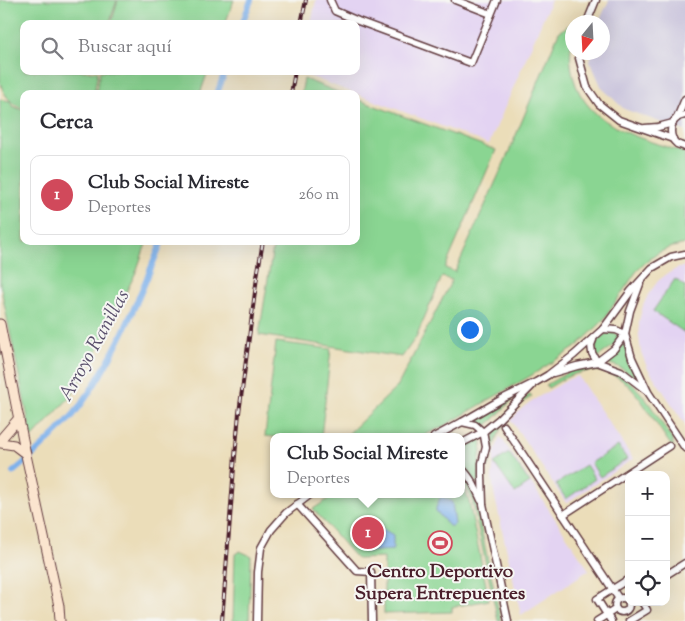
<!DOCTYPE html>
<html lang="es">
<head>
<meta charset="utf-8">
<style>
	:root { --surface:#fff; --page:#f7f7f7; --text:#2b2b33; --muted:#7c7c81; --line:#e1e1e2; --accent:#d1495b }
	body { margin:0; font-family:"Sorts Mill Goudy",serif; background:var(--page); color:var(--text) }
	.controls { position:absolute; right:15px; bottom:15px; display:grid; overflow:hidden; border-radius:10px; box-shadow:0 5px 20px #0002 }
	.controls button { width:45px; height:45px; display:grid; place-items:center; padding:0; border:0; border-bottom:1px solid var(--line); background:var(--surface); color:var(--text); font:25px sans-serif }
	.compass { position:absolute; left:565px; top:15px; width:45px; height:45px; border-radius:50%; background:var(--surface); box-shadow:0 5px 20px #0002; rotate:198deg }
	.you { position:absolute; left:469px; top:329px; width:18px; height:18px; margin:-12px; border:4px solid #fff; border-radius:50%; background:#1a73e8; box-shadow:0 0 0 8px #1a73e833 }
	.badge { display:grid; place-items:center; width:32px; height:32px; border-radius:50%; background:var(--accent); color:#fff; font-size:16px; font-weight:700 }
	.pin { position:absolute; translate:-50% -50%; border:2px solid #fff; box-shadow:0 1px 5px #0006 }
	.popup { position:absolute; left:270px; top:433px; width:195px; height:65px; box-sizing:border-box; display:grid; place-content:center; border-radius:10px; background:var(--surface); filter:drop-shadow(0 1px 4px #0005); font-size:16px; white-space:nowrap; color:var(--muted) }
	.popup b { font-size:19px; color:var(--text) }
	.popup::after { content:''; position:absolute; left:50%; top:100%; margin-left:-10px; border:10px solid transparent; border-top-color:var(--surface) }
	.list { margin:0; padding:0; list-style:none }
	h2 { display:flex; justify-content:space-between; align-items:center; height:65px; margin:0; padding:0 20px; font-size:21px }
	h2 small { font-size:16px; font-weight:400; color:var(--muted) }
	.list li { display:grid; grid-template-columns:32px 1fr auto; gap:15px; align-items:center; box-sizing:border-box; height:80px; margin:0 10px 10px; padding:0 10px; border:1px solid var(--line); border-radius:10px }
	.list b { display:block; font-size:19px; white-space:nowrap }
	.list p { margin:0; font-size:16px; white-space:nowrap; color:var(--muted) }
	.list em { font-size:16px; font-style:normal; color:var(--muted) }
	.icon { flex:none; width:28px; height:28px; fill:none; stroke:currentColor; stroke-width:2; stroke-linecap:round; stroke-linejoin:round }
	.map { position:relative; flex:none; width:685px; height:621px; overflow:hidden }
	.search { position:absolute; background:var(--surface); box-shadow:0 5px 20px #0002; left:20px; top:20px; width:340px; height:55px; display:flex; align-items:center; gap:12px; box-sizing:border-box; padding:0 18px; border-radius:10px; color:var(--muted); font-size:19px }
	.panel { position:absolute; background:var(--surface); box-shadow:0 5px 20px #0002; left:20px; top:90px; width:340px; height:155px; border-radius:10px }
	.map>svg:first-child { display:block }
	.built { fill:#e3d3f2 }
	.industrial { fill:#c6c0da }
	.green { fill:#8ad592; stroke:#6a7a5e }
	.water { fill:#7eb1eb; stroke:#64688b }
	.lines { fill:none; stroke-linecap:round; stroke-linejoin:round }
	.canal { stroke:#7eb1eb; stroke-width:6 }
	.street-casing { stroke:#623c40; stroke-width:9 }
	.secondary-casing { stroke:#623c40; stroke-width:11 }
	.street { stroke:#fff; stroke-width:6 }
	.secondary { stroke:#fbe5cf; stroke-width:9 }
	.rail-casing { stroke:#4a1f2b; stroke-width:4 }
	.rail { stroke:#f6f6f2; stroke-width:2; stroke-dasharray:5.5; stroke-linecap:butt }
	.labels { text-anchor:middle; stroke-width:4; stroke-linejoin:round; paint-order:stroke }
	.poi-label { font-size:19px; font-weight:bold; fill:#4a1f2b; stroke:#f6f6f2 }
	.water-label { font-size:20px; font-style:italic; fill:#5c526e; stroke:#f6f6f2 }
</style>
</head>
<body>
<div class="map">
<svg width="685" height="621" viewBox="0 0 685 621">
	<rect width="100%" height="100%" fill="#f6f6f2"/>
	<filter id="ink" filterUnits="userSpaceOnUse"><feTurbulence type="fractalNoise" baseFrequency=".02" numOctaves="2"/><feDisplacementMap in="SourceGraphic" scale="10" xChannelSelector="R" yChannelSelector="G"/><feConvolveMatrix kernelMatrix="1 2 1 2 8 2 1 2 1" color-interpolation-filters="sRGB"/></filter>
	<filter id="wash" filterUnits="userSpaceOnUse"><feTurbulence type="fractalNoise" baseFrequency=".0096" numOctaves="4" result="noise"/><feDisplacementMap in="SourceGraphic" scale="20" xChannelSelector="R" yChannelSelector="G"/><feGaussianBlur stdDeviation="1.12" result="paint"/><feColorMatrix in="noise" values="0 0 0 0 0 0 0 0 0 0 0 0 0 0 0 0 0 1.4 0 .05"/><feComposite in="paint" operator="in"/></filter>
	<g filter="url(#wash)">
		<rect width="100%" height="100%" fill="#ebddb9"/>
		<g class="built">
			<polygon points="316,0 551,0 489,144 301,73 301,71 356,71 356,24 311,24"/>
			<polygon points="685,266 685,424 647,367 641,352 639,336 639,321 643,306 648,295 658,281 667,274 676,269"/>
			<polygon points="578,376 633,459 566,503 511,420 519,411 530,402 569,379"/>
			<polygon points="500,436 589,570 521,615 494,493 492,478 494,455"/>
		</g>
		<polygon class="industrial" points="609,0 685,0 685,131 624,109 602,88 590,61 592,53 602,52 602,22 599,22"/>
		<g class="green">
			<path d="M0,0H117L109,24H24V71H98L94,94H24V109C10,103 4,96 0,82Z"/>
			<polygon points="118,0 234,0 225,24 111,24"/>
			<path d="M572,23C573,37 569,51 571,65C578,125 638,137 685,153V244L669,248L658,253L645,263L636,272L602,322L576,347L532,375L444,426L420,437H345L397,387L452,280L442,277L416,337L402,357L259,335L274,241H356V99L496,150L445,268L455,272L509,152L559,32Z"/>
			<polygon points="100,71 208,71 200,94 96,94"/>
			<polygon points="304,79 343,94 301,94"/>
			<polygon points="0,99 10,101 13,106 24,111 24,241 147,241 136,272 101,343 72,395 32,438 0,284"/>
			<polygon points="675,279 685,286 685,333 653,311"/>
			<path d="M609,333H614L620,336L613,346L598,357C593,345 597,336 609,333Z"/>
			<polygon points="276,342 331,349 321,437 274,437 265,436"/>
			<polygon points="625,342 629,357 639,379 638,379 619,367 604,362 615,353"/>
			<path d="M589,367C634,368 650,406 672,439L673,442V448C665,437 658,426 651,415C633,388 617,364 579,373C568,375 558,382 548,388L546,385L570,371Z"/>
			<path d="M530,394L532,396C506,414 494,436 489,467H485C490,436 504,411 530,394Z"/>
			<polygon points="513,396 514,398 493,420 483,428 477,423 472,421 472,420"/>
			<polygon points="481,438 482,445 479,463 479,485 478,485 468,470 462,463 462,447"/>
			<polygon points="618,446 627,459 600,477 591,463"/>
			<polygon points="509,453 530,483 515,493 494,463"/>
			<polygon points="586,465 595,479 566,499 556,484"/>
			<path d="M462,473L470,485L475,500L501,621H498L472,500C469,491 462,480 462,473Z"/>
			<polygon points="462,483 465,489 469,502 489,600 452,607 452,612 384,614 384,558 357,559 313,509 336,494 462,494"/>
			<polygon points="240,551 251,556 249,621 233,621 235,554"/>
		</g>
		<g class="water">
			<polygon points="443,497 452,502 455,524 453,526 449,526 436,511 436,508 440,498"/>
			<polygon points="381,528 393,535 393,550 363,552 362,539"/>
		</g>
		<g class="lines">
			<g class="canal">
				<polyline points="242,24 251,0"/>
				<polyline points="217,94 225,71"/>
				<path d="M13,472C29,459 44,445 58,431C63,425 69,420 74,414C113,363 138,301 162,241"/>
			</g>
		</g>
	</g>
	<g filter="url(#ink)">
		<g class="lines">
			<g class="street-casing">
				<g id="street">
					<polyline points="330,0 335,11 358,21 471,63 497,0"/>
					<polyline points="455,0 491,14"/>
					<polyline points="587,22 596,0"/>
					<polyline points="579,52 579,58 587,87 599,104 619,120 673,139"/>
					<path d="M685,115C682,116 679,116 677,118C669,124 669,138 677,144C679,145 683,146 685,147"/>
					<polyline points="677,118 685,99"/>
					<polyline points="645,128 658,127 673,123"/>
					<polyline points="603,329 616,330 625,334 632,358 648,392 685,448"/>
					<polyline points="593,340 591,345 592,353 597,362 621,371 647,391"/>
					<polyline points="553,373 577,366 597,362 614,349 625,334 630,311 640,284"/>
					<polyline points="462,422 475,425 483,432 484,436 486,447 482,463 482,475 483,504 508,621"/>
					<polyline points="504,426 619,599"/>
					<polyline points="434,437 462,422 502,399 536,382 548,375 574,355 603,329 631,291 652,268 671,257 685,254"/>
					<polyline points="462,443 483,432 499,419 532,386"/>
					<path d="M462,469C471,477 476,489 481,500"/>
					<polyline points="297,504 357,571 371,572 372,621"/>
					<polyline points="563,515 669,446"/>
					<polyline points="666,575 685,563"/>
					<circle cx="622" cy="605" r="7"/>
					<polyline points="257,621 258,572 261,548 271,530 286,513 311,494"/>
					<polyline points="597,621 616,609"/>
					<polyline points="611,621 597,599 627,580 629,583"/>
					<polyline points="629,621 647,610 642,602"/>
				</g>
			</g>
			<g class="secondary-casing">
				<g id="secondary">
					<polyline points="0,324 26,455 59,606 60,621"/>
					<polyline points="0,440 19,418"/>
					<polyline points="1,443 14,445 26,454"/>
				</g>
			</g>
			<use href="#street" class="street"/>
			<use href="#secondary" class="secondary"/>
			<g class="rail-casing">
				<g id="rail">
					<polyline points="301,24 306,0"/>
					<polyline points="291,94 295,71"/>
					<polyline points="222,621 234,467 239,413 257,277 263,241"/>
				</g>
			</g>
			<use href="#rail" class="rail"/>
		</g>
	</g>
	<defs>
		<g id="stadium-ring" transform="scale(1.25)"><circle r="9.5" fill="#f6f6f2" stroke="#d1495b" stroke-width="1.5"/><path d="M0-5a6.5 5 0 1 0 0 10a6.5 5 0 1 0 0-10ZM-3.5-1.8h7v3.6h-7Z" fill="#d1495b"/></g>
	</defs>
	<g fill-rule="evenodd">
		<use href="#stadium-ring" x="440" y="543"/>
	</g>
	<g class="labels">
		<g class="poi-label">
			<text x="440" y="577">Centro Deportivo<tspan x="440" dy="22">Supera Entrepuentes</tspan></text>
		</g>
		<g class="water-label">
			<text transform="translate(93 345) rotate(-61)" y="7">Arroyo Ranillas</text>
		</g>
	</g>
</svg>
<div class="controls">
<button>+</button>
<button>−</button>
<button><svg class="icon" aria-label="locate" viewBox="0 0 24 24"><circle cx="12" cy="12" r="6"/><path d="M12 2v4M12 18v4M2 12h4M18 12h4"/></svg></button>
</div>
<svg class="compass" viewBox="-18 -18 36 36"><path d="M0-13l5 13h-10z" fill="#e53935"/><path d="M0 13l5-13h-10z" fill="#7c7c81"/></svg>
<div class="you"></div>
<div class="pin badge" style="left:368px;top:533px">1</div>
<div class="popup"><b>Club Social Mireste</b>Deportes</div>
<div class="search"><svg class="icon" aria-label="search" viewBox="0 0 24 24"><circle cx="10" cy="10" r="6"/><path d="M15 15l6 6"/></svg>Buscar aquí</div>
<section class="panel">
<h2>Cerca<small></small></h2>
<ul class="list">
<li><span class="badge">1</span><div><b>Club Social Mireste</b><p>Deportes</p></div><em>260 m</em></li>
</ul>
</section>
</div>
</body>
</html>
